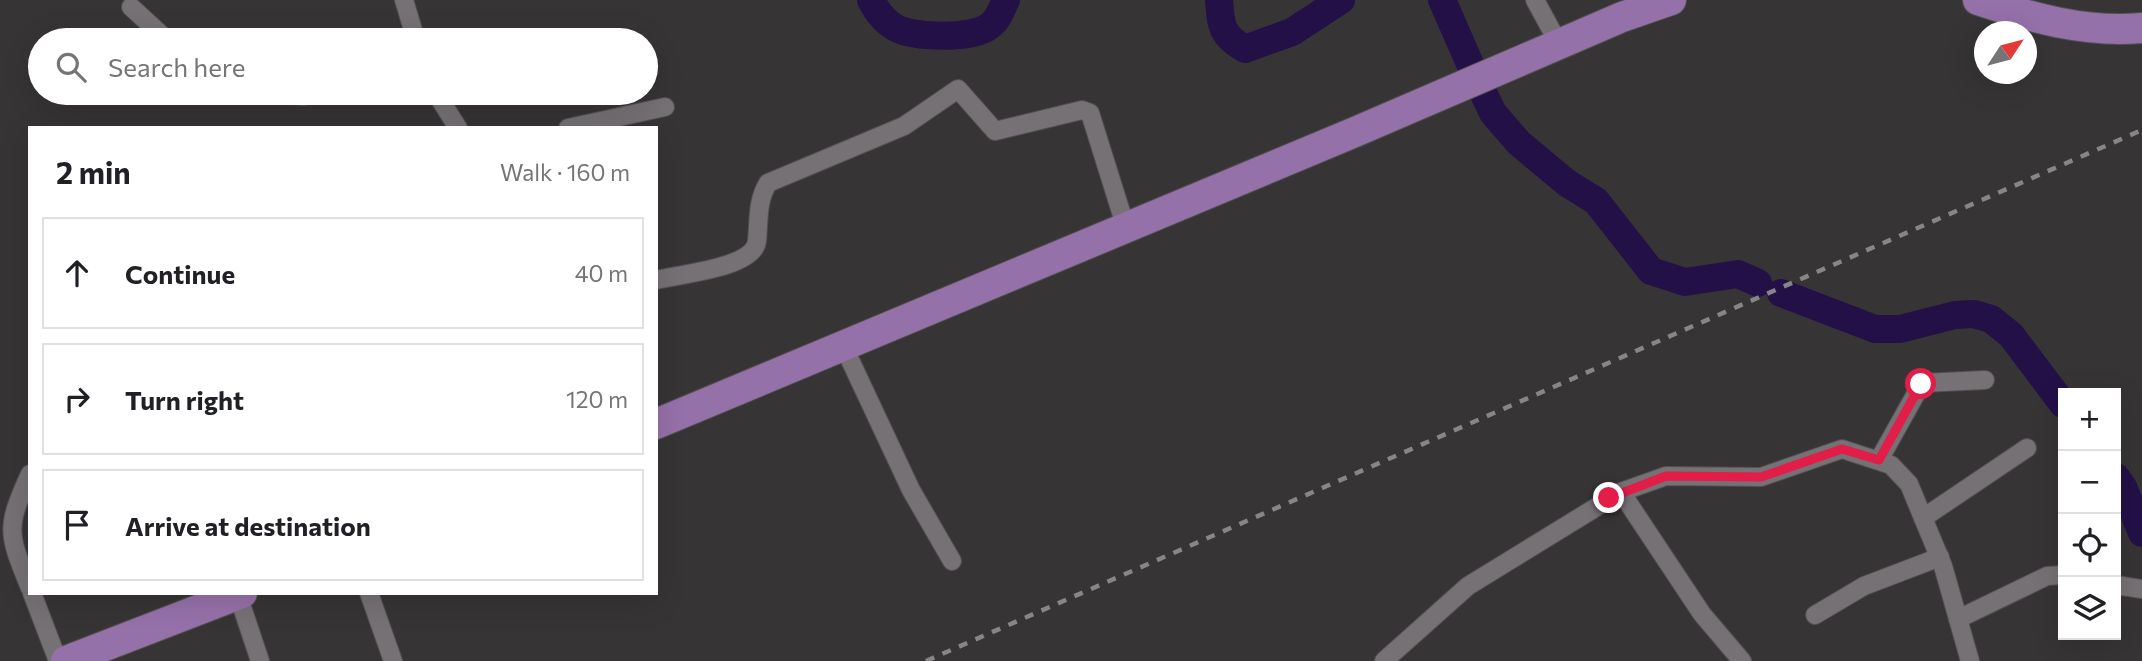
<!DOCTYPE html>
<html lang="en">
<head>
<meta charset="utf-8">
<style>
	:root { --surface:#fff; --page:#f2f2f2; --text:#202124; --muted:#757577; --line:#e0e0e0 }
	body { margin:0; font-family:Commissioner,sans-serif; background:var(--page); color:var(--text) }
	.controls { position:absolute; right:21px; bottom:21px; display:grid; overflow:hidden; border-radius:0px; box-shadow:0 7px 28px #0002 }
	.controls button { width:63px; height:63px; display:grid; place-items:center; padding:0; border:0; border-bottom:2px solid var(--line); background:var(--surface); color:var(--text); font:35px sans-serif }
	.compass { position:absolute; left:1974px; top:21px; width:63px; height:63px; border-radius:50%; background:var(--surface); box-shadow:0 7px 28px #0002; rotate:54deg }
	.stop { position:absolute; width:21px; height:21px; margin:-16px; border:5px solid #e11d48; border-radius:50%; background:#fff }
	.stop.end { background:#e11d48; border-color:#fff; box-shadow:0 2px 7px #0008 }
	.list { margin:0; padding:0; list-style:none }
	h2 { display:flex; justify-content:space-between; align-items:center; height:91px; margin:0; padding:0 28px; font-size:30px }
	h2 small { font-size:23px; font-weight:400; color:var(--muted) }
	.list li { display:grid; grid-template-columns:46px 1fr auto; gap:21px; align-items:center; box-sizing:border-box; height:112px; margin:0 14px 14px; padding:0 14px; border:2px solid var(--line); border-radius:0px }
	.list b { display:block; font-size:26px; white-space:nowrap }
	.list em { font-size:23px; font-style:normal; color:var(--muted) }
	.icon { flex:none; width:38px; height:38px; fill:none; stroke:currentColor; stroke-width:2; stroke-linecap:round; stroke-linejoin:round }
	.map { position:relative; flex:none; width:2142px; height:661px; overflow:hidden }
	.search { position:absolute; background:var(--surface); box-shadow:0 7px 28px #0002; left:28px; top:28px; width:630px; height:77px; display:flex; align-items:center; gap:18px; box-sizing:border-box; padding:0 24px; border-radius:38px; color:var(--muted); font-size:26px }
	.panel { position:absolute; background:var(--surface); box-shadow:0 7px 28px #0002; left:28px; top:126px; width:630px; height:469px; border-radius:0px }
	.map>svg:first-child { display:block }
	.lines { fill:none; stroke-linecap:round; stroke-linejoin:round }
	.river { stroke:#231047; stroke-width:28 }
	.minor-casing { stroke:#535053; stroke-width:20 }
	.trunk-casing { stroke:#535053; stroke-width:32 }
	.minor { stroke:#757174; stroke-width:18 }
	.trunk { stroke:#9571a9; stroke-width:30 }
	.rail { stroke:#888587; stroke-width:4.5; stroke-dasharray:9 9; stroke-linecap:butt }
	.route { stroke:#e11d48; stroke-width:9 }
</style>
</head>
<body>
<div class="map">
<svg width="2142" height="661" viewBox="0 0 2142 661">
	<rect width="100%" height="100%" fill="#373436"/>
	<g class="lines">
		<g class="river">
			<path d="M871,0C877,12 885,22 896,28C915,38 971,39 988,27C998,21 1001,10 1006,0"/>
			<path d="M1219,0C1221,26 1221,35 1245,49L1292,32L1341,0"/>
			<polyline points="1442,0 1470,64"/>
			<polyline points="1483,92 1493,113 1519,143 1567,183 1596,201 1651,271 1685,282 1738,274 1758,283"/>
			<polyline points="1781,293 1875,329 1900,329 1955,315 1974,314 1991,319 2011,335 2063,404"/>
			<polyline points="2116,477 2123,487 2142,533"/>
		</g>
		<g class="minor-casing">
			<g id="minor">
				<polyline points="404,0 416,40"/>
				<polyline points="1535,0 1560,46"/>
				<polyline points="131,7 167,40"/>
				<polyline points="275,93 304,96 314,93"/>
				<polyline points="436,93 458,128"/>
				<polyline points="568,128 665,107"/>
				<path d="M656,280C680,274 754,268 757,241C759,220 757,201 768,183L904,126L958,89L995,131L1082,110L1090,113L1126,228"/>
				<polyline points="843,345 911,490 952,561"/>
				<polyline points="1879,460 1922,383 1985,380"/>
				<path d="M30,474C5,529 8,533 30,588"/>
				<polyline points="1621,492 1702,614 1742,661"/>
				<polyline points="1923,518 2027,448"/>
				<polyline points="2116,585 2142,589"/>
				<polyline points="32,593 58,661"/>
				<polyline points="369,593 393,661"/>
				<polyline points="238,595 260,661"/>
				<polyline points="1815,615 1864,586 1940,557"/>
				<polyline points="1958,619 2047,576 2063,575"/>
				<polyline points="1384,661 1468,586 1621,492 1666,476 1761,477 1842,449 1891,465 1909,484 1943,566 1970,661"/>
			</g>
		</g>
		<g class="trunk-casing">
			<g id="trunk">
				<path d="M1978,0C2032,18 2085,33 2142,28"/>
				<polyline points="656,424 1355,132 1622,17 1671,0"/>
				<polyline points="66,661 242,593"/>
			</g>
		</g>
		<use href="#minor" class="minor"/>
		<use href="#trunk" class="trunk"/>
		<polyline class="rail" points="926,661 2142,130"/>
	</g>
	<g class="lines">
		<polyline class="route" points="1609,498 1666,476 1761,477 1842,449 1879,460 1921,384"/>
	</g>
</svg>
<div class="controls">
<button>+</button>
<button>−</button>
<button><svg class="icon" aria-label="locate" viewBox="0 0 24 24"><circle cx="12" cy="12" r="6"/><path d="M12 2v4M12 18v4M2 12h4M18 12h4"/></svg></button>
<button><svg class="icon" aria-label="layers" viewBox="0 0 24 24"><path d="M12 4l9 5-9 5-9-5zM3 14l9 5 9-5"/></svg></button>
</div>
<svg class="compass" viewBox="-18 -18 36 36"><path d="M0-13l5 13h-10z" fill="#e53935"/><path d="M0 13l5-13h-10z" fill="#757577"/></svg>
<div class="stop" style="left:1921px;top:384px"></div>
<div class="stop end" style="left:1609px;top:498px"></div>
<div class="search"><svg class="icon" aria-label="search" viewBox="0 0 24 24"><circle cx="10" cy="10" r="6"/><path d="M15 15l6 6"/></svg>Search here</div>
<section class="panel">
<h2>2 min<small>Walk · 160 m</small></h2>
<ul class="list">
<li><svg class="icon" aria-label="ahead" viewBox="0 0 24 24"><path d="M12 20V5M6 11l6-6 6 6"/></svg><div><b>Continue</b></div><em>40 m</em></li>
<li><svg class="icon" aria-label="right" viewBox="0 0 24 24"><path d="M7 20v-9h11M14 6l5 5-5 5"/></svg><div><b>Turn right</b></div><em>120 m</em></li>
<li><svg class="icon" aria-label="arrive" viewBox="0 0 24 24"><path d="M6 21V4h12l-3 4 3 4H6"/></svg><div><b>Arrive at destination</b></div></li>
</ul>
</section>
</div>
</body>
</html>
